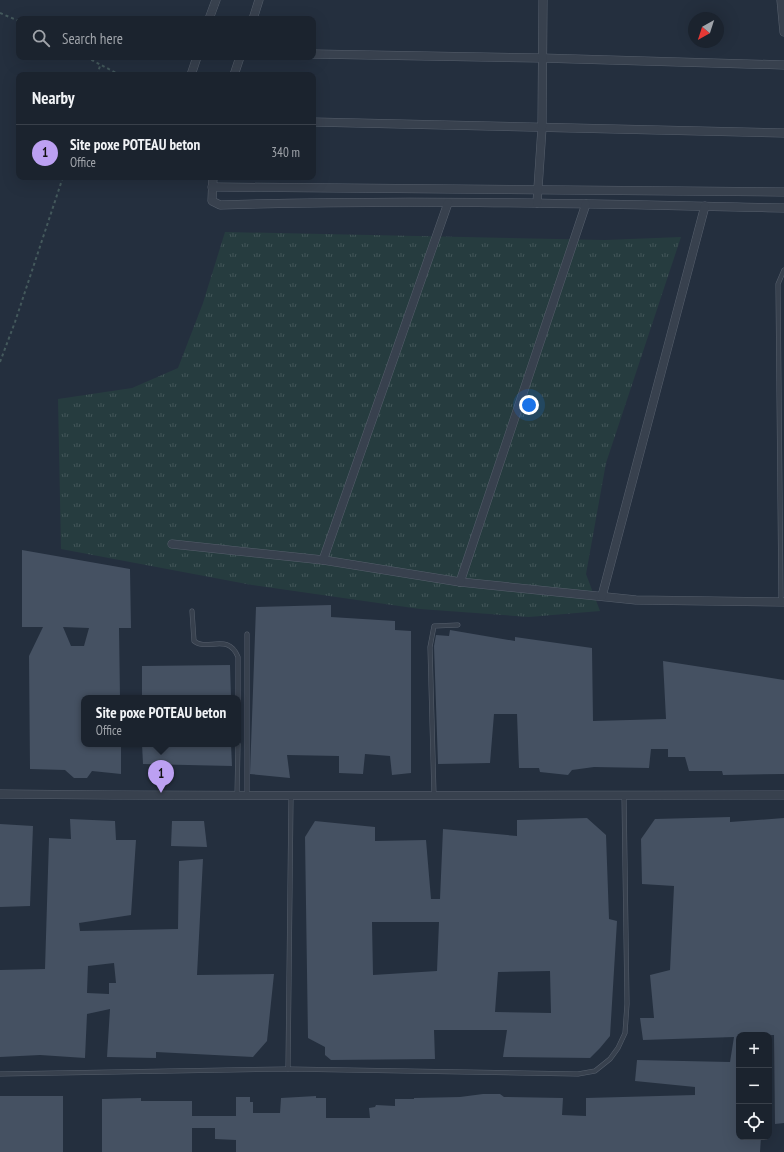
<!DOCTYPE html>
<html lang="en">
<head>
<meta charset="utf-8">
<style>
	:root { --surface:#1b232e; --page:#282f3a; --text:#f1f3f6; --muted:#a0a4aa; --line:#39404a; --accent:#bca0f2 }
	body { margin:0; font-family:"PT Sans Narrow",sans-serif; background:var(--page); color:var(--text) }
	.controls { position:absolute; right:12px; bottom:12px; display:grid; overflow:hidden; border-radius:8px; box-shadow:0 4px 16px #0002 }
	.controls button { width:36px; height:36px; display:grid; place-items:center; padding:0; border:0; border-bottom:1px solid var(--line); background:var(--surface); color:var(--text); font:20px sans-serif }
	.compass { position:absolute; left:688px; top:12px; width:36px; height:36px; border-radius:50%; background:var(--surface); box-shadow:0 4px 16px #0002; rotate:219deg }
	.you { position:absolute; left:529px; top:405px; width:14px; height:14px; margin:-10px; border:3px solid #fff; border-radius:50%; background:#1a73e8; box-shadow:0 0 0 6px #1a73e833 }
	.badge { display:grid; place-items:center; width:26px; height:26px; border-radius:50%; background:var(--accent); color:#111; font-size:13px; font-weight:700 }
	.pin { position:absolute; translate:-50% -33px; filter:drop-shadow(0 1px 2px #0008) }
	.pin::after { content:''; position:absolute; top:21px; width:14px; height:12px; background:inherit; clip-path:polygon(0 0,100% 0,50% 100%) }
	.popup { position:absolute; left:81px; top:695px; width:160px; height:52px; box-sizing:border-box; display:grid; place-content:center; border-radius:8px; background:var(--surface); filter:drop-shadow(0 1px 3px #0005); font-size:13px; white-space:nowrap; color:var(--muted) }
	.popup b { font-size:15px; color:var(--text) }
	.popup::after { content:''; position:absolute; left:50%; top:100%; margin-left:-8px; border:8px solid transparent; border-top-color:var(--surface) }
	.list { margin:0; padding:0; list-style:none }
	h2 { display:flex; justify-content:space-between; align-items:center; height:52px; margin:0; padding:0 16px; font-size:17px }
	h2 small { font-size:13px; font-weight:400; color:var(--muted) }
	.list li { display:grid; grid-template-columns:26px 1fr auto; gap:12px; align-items:center; box-sizing:border-box; height:56px; padding:0 16px; border-top:1px solid var(--line) }
	.list b { display:block; font-size:15px; white-space:nowrap }
	.list p { margin:0; font-size:13px; white-space:nowrap; color:var(--muted) }
	.list em { font-size:13px; font-style:normal; color:var(--muted) }
	.icon { flex:none; width:22px; height:22px; fill:none; stroke:currentColor; stroke-width:2; stroke-linecap:round; stroke-linejoin:round }
	.map { position:relative; flex:none; width:784px; height:1152px; overflow:hidden }
	.search { position:absolute; background:var(--surface); box-shadow:0 4px 16px #0002; left:16px; top:16px; width:300px; height:44px; display:flex; align-items:center; gap:10px; box-sizing:border-box; padding:0 14px; border-radius:8px; color:var(--muted); font-size:15px }
	.panel { position:absolute; background:var(--surface); box-shadow:0 4px 16px #0002; left:16px; top:72px; width:300px; height:108px; border-radius:8px }
	.map>svg:first-child { display:block }
	.grass { fill:url(#grass-tufts) }
	.building { fill:#455162; fill-rule:evenodd }
	.lines { fill:none; stroke-linecap:round; stroke-linejoin:round }
	.lane-casing { stroke:#565f6c; stroke-width:5 }
	.street-casing { stroke:#565f6c; stroke-width:9 }
	.path { stroke:#44595c; stroke-width:2; stroke-dasharray:3 3; stroke-linecap:butt }
	.lane { stroke:#38414e; stroke-width:4 }
	.street { stroke:#38414e; stroke-width:8 }
</style>
</head>
<body>
<div class="map">
<svg width="784" height="1152" viewBox="0 0 784 1152">
	<defs>
		<pattern id="grass-tufts" width="24" height="20" patternUnits="userSpaceOnUse"><rect width="24" height="20" fill="#263c3f"/><path d="M3 7l-1-3M5 7V3M7 7l1-3M15 17l-1-3M17 17v-4M19 17l1-3" fill="none" stroke="#435659"/></pattern>
	</defs>
	<rect width="100%" height="100%" fill="#242f3e"/>
	<polygon class="grass" points="225,232 605,240 681,237 606,463 586,574 600,611 529,617 420,609 252,585 61,549 58,399 132,388 178,368 203,303"/>
	<g class="building">
		<path d="M22,550L130,569L131,628H119L120,698H84V744H121V774L92,771L87,778H74L65,770L30,769L29,656L43,627H22ZM63,627L89,628L84,646H71Z"/>
		<polygon points="331,605 331,617 395,621 395,630 411,631 411,773 392,775 390,756 365,754 363,774 339,773 339,756 287,755 290,778 250,774 256,607"/>
		<polygon points="450,630 515,641 515,637 592,648 593,721 666,719 663,661 784,680 784,774 723,775 722,771 689,771 685,757 668,757 668,749 651,749 649,768 594,767 572,770 568,775 540,772 539,768 519,768 517,714 494,714 490,763 438,764 434,646 436,635 449,636"/>
		<polygon points="230,665 231,698 142,698 142,666"/>
		<polygon points="142,744 231,744 232,766 143,764"/>
		<polygon points="730,817 730,822 784,818 784,1123 775,1124 774,1035 739,1035 739,1137 761,1137 760,1152 236,1152 236,1140 215,1139 215,1128 192,1128 192,1152 102,1152 102,1099 141,1098 141,1101 192,1101 192,1116 236,1116 236,1097 250,1097 250,1102 253,1102 253,1113 280,1113 281,1098 316,1096 316,1098 326,1098 326,1118 370,1118 369,1108 375,1107 376,1105 395,1106 395,1099 414,1099 414,1098 460,1097 483,1094 500,1094 504,1097 563,1098 562,1115 586,1116 586,1098 695,1095 695,1087 635,1081 637,1060 730,1062 734,1037 643,1040 640,1018 654,1018 650,975 670,970 674,886 642,884 641,839 655,819"/>
		<path d="M587,818L606,835L609,919L617,921L610,1036L600,1048L590,1058L503,1057L507,1030H434L435,1059L331,1060L325,1055V1047L308,1038L305,837L315,821L375,827V841L426,840L431,899H440L443,829L517,836V820ZM372,922H439L437,971L373,975ZM550,971L551,1013L495,1012L498,972Z"/>
		<path d="M70,819L115,821L116,840H136L131,915L79,923L80,931L178,929L179,861L203,859L197,975L274,974L267,1041L253,1057L156,1052V1058L107,1057L110,1009L87,1014L85,1058L40,1055L0,1057V970L45,969L49,838L71,839ZM114,963L116,983H109V994L87,993L88,966Z"/>
		<polygon points="172,821 204,821 207,847 171,846"/>
		<polygon points="0,824 33,826 30,906 0,907"/>
		<rect x="0" y="1096" width="63" height="56"/>
	</g>
	<g class="lines">
		<g class="lane-casing">
			<g id="lane">
				<polyline points="781,602 778,284 784,270"/>
				<path d="M192,611L194,641C207,652 228,632 238,657V725"/>
				<polyline points="247,634 247,796"/>
				<polyline points="434,795 430,647 434,626 458,625"/>
				<polyline points="237,796 238,744"/>
				<polyline points="288,1069 291,797"/>
				<polyline points="0,1074 288,1069 578,1074 595,1071 610,1059 618,1048 625,1033 627,1004 624,795"/>
			</g>
		</g>
		<g class="street-casing">
			<g id="street">
				<polyline points="781,0 784,32"/>
				<polyline points="209,19 216,0"/>
				<polyline points="253,19 259,0"/>
				<polyline points="313,54 541,58 784,65"/>
				<polyline points="191,75 197,57"/>
				<polyline points="234,75 240,57"/>
				<polyline points="313,122 784,133"/>
				<path d="M213,177L212,201L220,205C408,199 596,204 784,208"/>
				<polyline points="212,187 784,192"/>
				<polyline points="537,203 542,128 543,0"/>
				<polyline points="172,544 323,560 460,582 636,600 784,602"/>
				<polyline points="323,560 448,203"/>
				<polyline points="460,582 586,204"/>
				<polyline points="602,596 705,206"/>
				<path d="M0,794C261,797 523,795 784,795"/>
			</g>
		</g>
		<g class="path">
			<polyline points="0,13 19,21"/>
			<polyline points="86,57 120,75"/>
			<polyline points="97,75 100,66"/>
			<polyline points="0,362 15,322 63,177"/>
		</g>
		<use href="#lane" class="lane"/>
		<use href="#street" class="street"/>
	</g>
</svg>
<div class="controls">
<button>+</button>
<button>−</button>
<button><svg class="icon" aria-label="locate" viewBox="0 0 24 24"><circle cx="12" cy="12" r="6"/><path d="M12 2v4M12 18v4M2 12h4M18 12h4"/></svg></button>
</div>
<svg class="compass" viewBox="-18 -18 36 36"><path d="M0-13l5 13h-10z" fill="#e53935"/><path d="M0 13l5-13h-10z" fill="#a0a4aa"/></svg>
<div class="you"></div>
<div class="pin badge" style="left:161px;top:793px">1</div>
<div class="popup"><b>Site poxe POTEAU beton</b>Office</div>
<div class="search"><svg class="icon" aria-label="search" viewBox="0 0 24 24"><circle cx="10" cy="10" r="6"/><path d="M15 15l6 6"/></svg>Search here</div>
<section class="panel">
<h2>Nearby<small></small></h2>
<ul class="list">
<li><span class="badge">1</span><div><b>Site poxe POTEAU beton</b><p>Office</p></div><em>340 m</em></li>
</ul>
</section>
</div>
</body>
</html>
